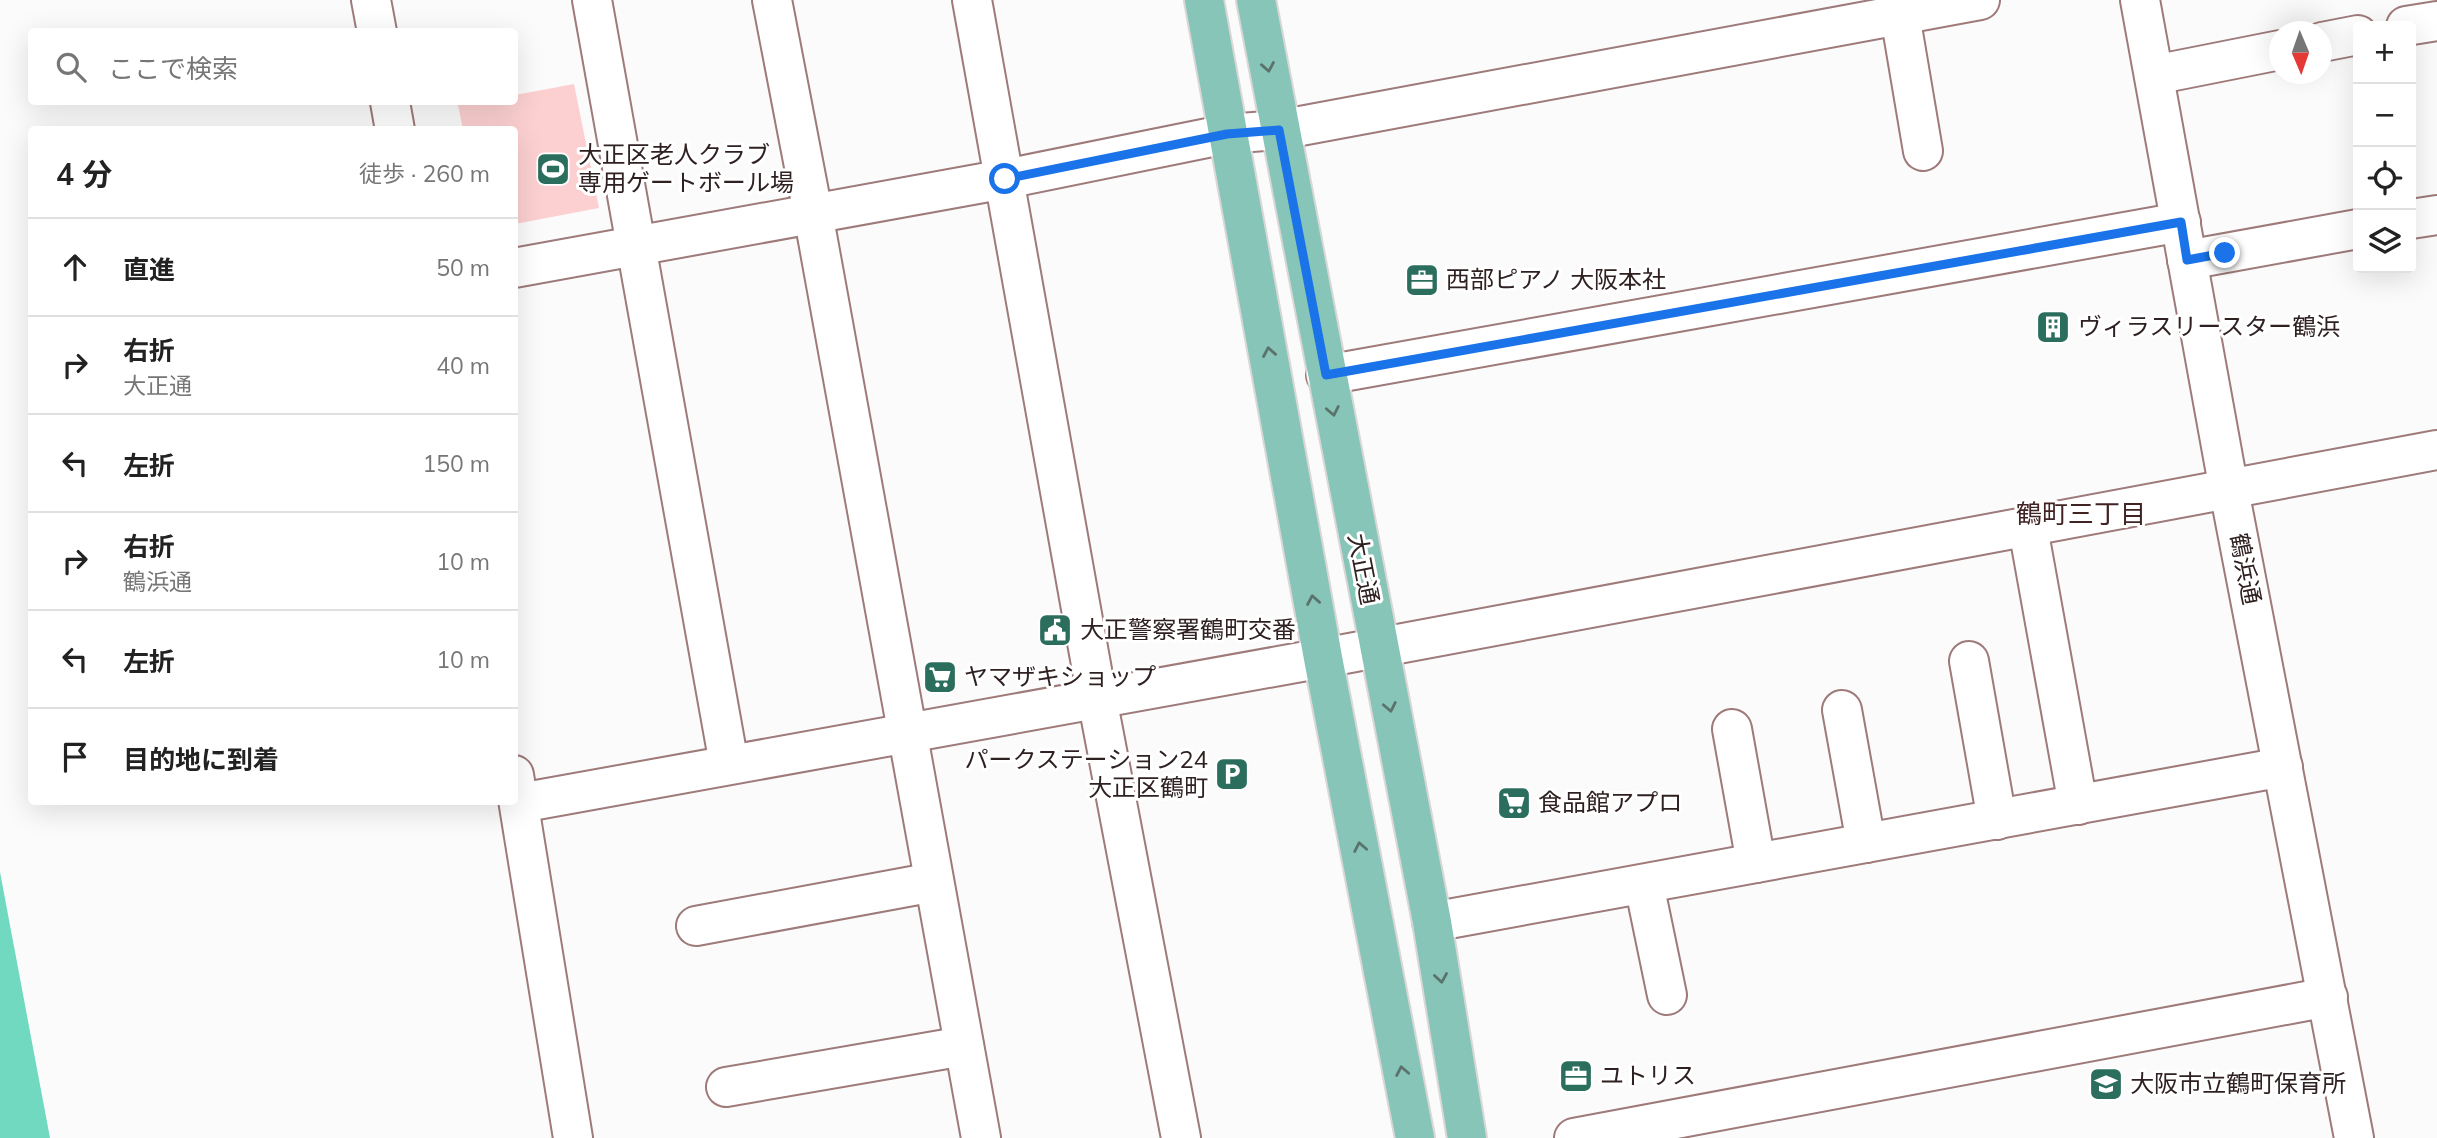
<!DOCTYPE html>
<html lang="ja">
<head>
<meta charset="utf-8">
<style>
	:root { --surface:#fff; --page:#f6f6f6; --text:#222; --muted:#767676; --line:#e0e0e0 }
	body { margin:0; font-family:Mulish,"Noto Sans JP",sans-serif; background:var(--page); color:var(--text) }
	.controls { position:absolute; right:21px; top:21px; display:grid; overflow:hidden; border-radius:7px; box-shadow:0 7px 28px #0002 }
	.controls button { width:63px; height:63px; display:grid; place-items:center; padding:0; border:0; border-bottom:2px solid var(--line); background:var(--surface); color:var(--text); font:35px sans-serif }
	.compass { position:absolute; left:2269px; top:21px; width:63px; height:63px; border-radius:50%; background:var(--surface); box-shadow:0 7px 28px #0002; rotate:178deg }
	.stop { position:absolute; width:21px; height:21px; margin:-16px; border:5px solid #1a73e8; border-radius:50%; background:#fff }
	.stop.end { background:#1a73e8; border-color:#fff; box-shadow:0 2px 7px #0008 }
	.list { margin:0; padding:0; list-style:none }
	h2 { display:flex; justify-content:space-between; align-items:center; height:91px; margin:0; padding:0 28px; font-size:30px }
	h2 small { font-size:23px; font-weight:400; color:var(--muted) }
	.list li { display:grid; grid-template-columns:46px 1fr auto; gap:21px; align-items:center; box-sizing:border-box; height:98px; padding:0 28px; border-top:2px solid var(--line) }
	.list b { display:block; font-size:26px; white-space:nowrap }
	.list p { margin:0; font-size:23px; white-space:nowrap; color:var(--muted) }
	.list em { font-size:23px; font-style:normal; color:var(--muted) }
	.icon { flex:none; width:38px; height:38px; fill:none; stroke:currentColor; stroke-width:2; stroke-linecap:round; stroke-linejoin:round }
	.map { position:relative; flex:none; width:2437px; height:1138px; overflow:hidden }
	.search { position:absolute; background:var(--surface); box-shadow:0 7px 28px #0002; left:28px; top:28px; width:490px; height:77px; display:flex; align-items:center; gap:18px; box-sizing:border-box; padding:0 24px; border-radius:7px; color:var(--muted); font-size:26px }
	.panel { position:absolute; background:var(--surface); box-shadow:0 7px 28px #0002; left:28px; top:126px; width:490px; height:679px; border-radius:7px }
	.map>svg:first-child { display:block }
	.pitch { fill:#fcd0d0 }
	.water { fill:#71d9bf }
	.lines { fill:none; stroke-linecap:round; stroke-linejoin:round }
	.minor-casing { stroke:#9e7a7a; stroke-width:42 }
	.major-casing { stroke:#dad7d7; stroke-width:42 }
	.minor { stroke:#fff; stroke-width:38 }
	.major { stroke:#87c5b8; stroke-width:38 }
	.oneway { stroke:#5b736c }
	.route { stroke:#1a73e8; stroke-width:9 }
	.labels { text-anchor:middle; stroke-width:6; stroke-linejoin:round; paint-order:stroke }
	.poi-label { font-size:24px; fill:#2f2121; stroke:#fff; text-anchor:start }
	.street-label { font-size:24px; fill:#2f2121; stroke:#fff }
	.neighbourhood-label { font-size:26px; fill:#412324; stroke:#fff }
</style>
</head>
<body>
<div class="map">
<svg width="2437" height="1138" viewBox="0 0 2437 1138">
	<rect width="100%" height="100%" fill="#fbfbfb"/>
	<polygon class="pitch" points="574,84 599,208 515,224 514,130 463,129 458,105 479,102 514,102 515,95"/>
	<polygon class="water" points="0,872 50,1138 0,1138"/>
	<g class="lines">
		<g class="minor-casing">
			<g id="minor">
				<polyline points="371,0 377,32"/>
				<polyline points="592,0 729,764"/>
				<polyline points="772,0 813,213 981,1138"/>
				<polyline points="972,0 1097,698 1181,1138"/>
				<polyline points="2140,0 2229,490 2354,1138"/>
				<polyline points="1900,15 1923,151"/>
				<polyline points="2406,26 2437,21"/>
				<polyline points="2322,42 2358,35"/>
				<polyline points="2154,75 2280,50"/>
				<polyline points="390,102 395,130"/>
				<polyline points="2411,219 2437,215"/>
				<polyline points="2187,260 2358,229"/>
				<polyline points="514,268 1005,179 1227,134 1279,130 1980,0"/>
				<polyline points="1326,375 2181,222"/>
				<polyline points="2028,528 2078,805"/>
				<polyline points="1969,661 1997,820"/>
				<polyline points="1842,710 1866,843"/>
				<polyline points="1732,729 1756,863"/>
				<polyline points="514,775 573,1138"/>
				<polyline points="520,803 1323,658 2437,450"/>
				<polyline points="1644,884 1667,995"/>
				<polyline points="1432,922 2283,767"/>
				<polyline points="696,926 934,882"/>
				<polyline points="726,1087 964,1046"/>
				<polyline points="1574,1138 2328,997"/>
			</g>
		</g>
		<g class="major-casing">
			<g id="major">
				<polyline points="1204,0 1323,658 1415,1138"/>
				<polyline points="1256,0 1432,922 1467,1138"/>
			</g>
		</g>
		<use href="#minor" class="minor"/>
		<use href="#major" class="major"/>
	</g>
	<defs><path id="oneway-chevron" d="M-2-3.5L2.5 0L-2 3.5" fill="none" stroke-width="1.6" stroke-linecap="round" stroke-linejoin="round" transform="scale(1.75)"/></defs>
	<g class="oneway">
		<use href="#oneway-chevron" transform="translate(1268 67) rotate(80)"/>
		<use href="#oneway-chevron" transform="translate(1269 352) rotate(-100)"/>
		<use href="#oneway-chevron" transform="translate(1333 411) rotate(79)"/>
		<use href="#oneway-chevron" transform="translate(1313 600) rotate(-100)"/>
		<use href="#oneway-chevron" transform="translate(1390 707) rotate(79)"/>
		<use href="#oneway-chevron" transform="translate(1360 847) rotate(-101)"/>
		<use href="#oneway-chevron" transform="translate(1441 978) rotate(81)"/>
		<use href="#oneway-chevron" transform="translate(1402 1071) rotate(-101)"/>
	</g>
	<g class="lines">
		<polyline class="route" points="1005,179 1227,134 1279,130 1326,375 2181,222 2187,260 2225,253"/>
	</g>
	<defs>
		<g id="stadium-square" transform="scale(1.75)"><rect x="-9" y="-9" width="18" height="18" rx="4" fill="#2c6e5e" stroke="#fff"/><path d="M0-5a6.5 5 0 1 0 0 10a6.5 5 0 1 0 0-10ZM-3.5-1.8h7v3.6h-7Z" fill="#fff"/></g>
		<g id="office-square" transform="scale(1.75)"><rect x="-9" y="-9" width="18" height="18" rx="4" fill="#2c6e5e" stroke="#fff"/><path d="M-6-3h4V-5.5h4V-3h4V5H-6ZM-1-4.5V-3h2v-1.5ZM-6 0V1H6V0Z" fill="#fff"/></g>
		<g id="building-square" transform="scale(1.75)"><rect x="-9" y="-9" width="18" height="18" rx="4" fill="#2c6e5e" stroke="#fff"/><path d="M-4-6H4V6H1V3H-1V6H-4ZM-2.5-4.3h1.7v1.8h-1.7ZM.8-4.3h1.7v1.8H.8ZM-2.5-1h1.7V.8h-1.7ZM.8-1h1.7V.8H.8Z" fill="#fff"/></g>
		<g id="civic-square" transform="scale(1.75)"><rect x="-9" y="-9" width="18" height="18" rx="4" fill="#2c6e5e" stroke="#fff"/><path d="M-.6-6.5H3V-4.5H.6V-3L4-1V1h2V6H-6V1h2V-1L-.6-3ZM-1.2 2.5V6h2.4V2.5Z" fill="#fff"/></g>
		<g id="supermarket-square" transform="scale(1.75)"><rect x="-9" y="-9" width="18" height="18" rx="4" fill="#2c6e5e" stroke="#fff"/><path d="M-6-5.5h2.5l.6 2H6L4.5 2H-2.5L-4.4-4H-6ZM-1.5 3.2a1.3 1.3 0 1 0 .1 0ZM3 3.2a1.3 1.3 0 1 0 .1 0Z" fill="#fff"/></g>
		<g id="parking-square" transform="scale(1.75)"><rect x="-9" y="-9" width="18" height="18" rx="4" fill="#2c6e5e" stroke="#fff"/><path d="M-3.5-5.5H1a3.5 3.5 0 0 1 0 7H-1V5.5H-3.5ZM-1-3.4V-.6H.8a1.4 1.4 0 0 0 0-2.8Z" fill="#fff"/></g>
		<g id="school-square" transform="scale(1.75)"><rect x="-9" y="-9" width="18" height="18" rx="4" fill="#2c6e5e" stroke="#fff"/><path d="M0-5L7-2L0 1L-7-2ZM-4 1L0 2.5L4 1V4Q0 6-4 4Z" fill="#fff"/></g>
	</defs>
	<g fill-rule="evenodd">
		<use href="#stadium-square" x="553" y="169"/>
		<use href="#office-square" x="1422" y="280"/>
		<use href="#building-square" x="2053" y="327"/>
		<use href="#civic-square" x="1055" y="630"/>
		<use href="#supermarket-square" x="940" y="677"/>
		<use href="#parking-square" x="1232" y="774"/>
		<use href="#supermarket-square" x="1514" y="803"/>
		<use href="#office-square" x="1576" y="1076"/>
		<use href="#school-square" x="2106" y="1084"/>
	</g>
	<g class="labels">
		<g class="poi-label">
			<text x="578" y="163">大正区老人クラブ<tspan x="578" dy="28">専用ゲートボール場</tspan></text>
			<text x="1446" y="288">西部ピアノ 大阪本社</text>
			<text x="2078" y="335">ヴィラスリースター鶴浜</text>
			<text x="1080" y="638">大正警察署鶴町交番</text>
			<text x="964" y="685">ヤマザキショップ</text>
			<text x="1208" y="768" text-anchor="end">パークステーション24<tspan x="1208" dy="28">大正区鶴町</tspan></text>
			<text x="1538" y="811">食品館アプロ</text>
			<text x="1600" y="1084">ユトリス</text>
			<text x="2130" y="1092">大阪市立鶴町保育所</text>
		</g>
		<g class="street-label">
			<text transform="translate(1363 569) rotate(79)" y="8">大正通</text>
			<text transform="translate(2245 569) rotate(79)" y="8">鶴浜通</text>
		</g>
		<g class="neighbourhood-label">
			<text x="2081" y="523">鶴町三丁目</text>
		</g>
	</g>
</svg>
<div class="controls">
<button>+</button>
<button>−</button>
<button><svg class="icon" aria-label="locate" viewBox="0 0 24 24"><circle cx="12" cy="12" r="6"/><path d="M12 2v4M12 18v4M2 12h4M18 12h4"/></svg></button>
<button><svg class="icon" aria-label="layers" viewBox="0 0 24 24"><path d="M12 4l9 5-9 5-9-5zM3 14l9 5 9-5"/></svg></button>
</div>
<svg class="compass" viewBox="-18 -18 36 36"><path d="M0-13l5 13h-10z" fill="#e53935"/><path d="M0 13l5-13h-10z" fill="#767676"/></svg>
<div class="stop" style="left:1005px;top:179px"></div>
<div class="stop end" style="left:2225px;top:253px"></div>
<div class="search"><svg class="icon" aria-label="search" viewBox="0 0 24 24"><circle cx="10" cy="10" r="6"/><path d="M15 15l6 6"/></svg>ここで検索</div>
<section class="panel">
<h2>4 分<small>徒歩 · 260 m</small></h2>
<ul class="list">
<li><svg class="icon" aria-label="ahead" viewBox="0 0 24 24"><path d="M12 20V5M6 11l6-6 6 6"/></svg><div><b>直進</b></div><em>50 m</em></li>
<li><svg class="icon" aria-label="right" viewBox="0 0 24 24"><path d="M7 20v-9h11M14 6l5 5-5 5"/></svg><div><b>右折</b><p>大正通</p></div><em>40 m</em></li>
<li><svg class="icon" aria-label="left" viewBox="0 0 24 24"><path d="M17 20v-9H6M10 6l-5 5 5 5"/></svg><div><b>左折</b></div><em>150 m</em></li>
<li><svg class="icon" aria-label="right" viewBox="0 0 24 24"><path d="M7 20v-9h11M14 6l5 5-5 5"/></svg><div><b>右折</b><p>鶴浜通</p></div><em>10 m</em></li>
<li><svg class="icon" aria-label="left" viewBox="0 0 24 24"><path d="M17 20v-9H6M10 6l-5 5 5 5"/></svg><div><b>左折</b></div><em>10 m</em></li>
<li><svg class="icon" aria-label="arrive" viewBox="0 0 24 24"><path d="M6 21V4h12l-3 4 3 4H6"/></svg><div><b>目的地に到着</b></div></li>
</ul>
</section>
</div>
</body>
</html>
